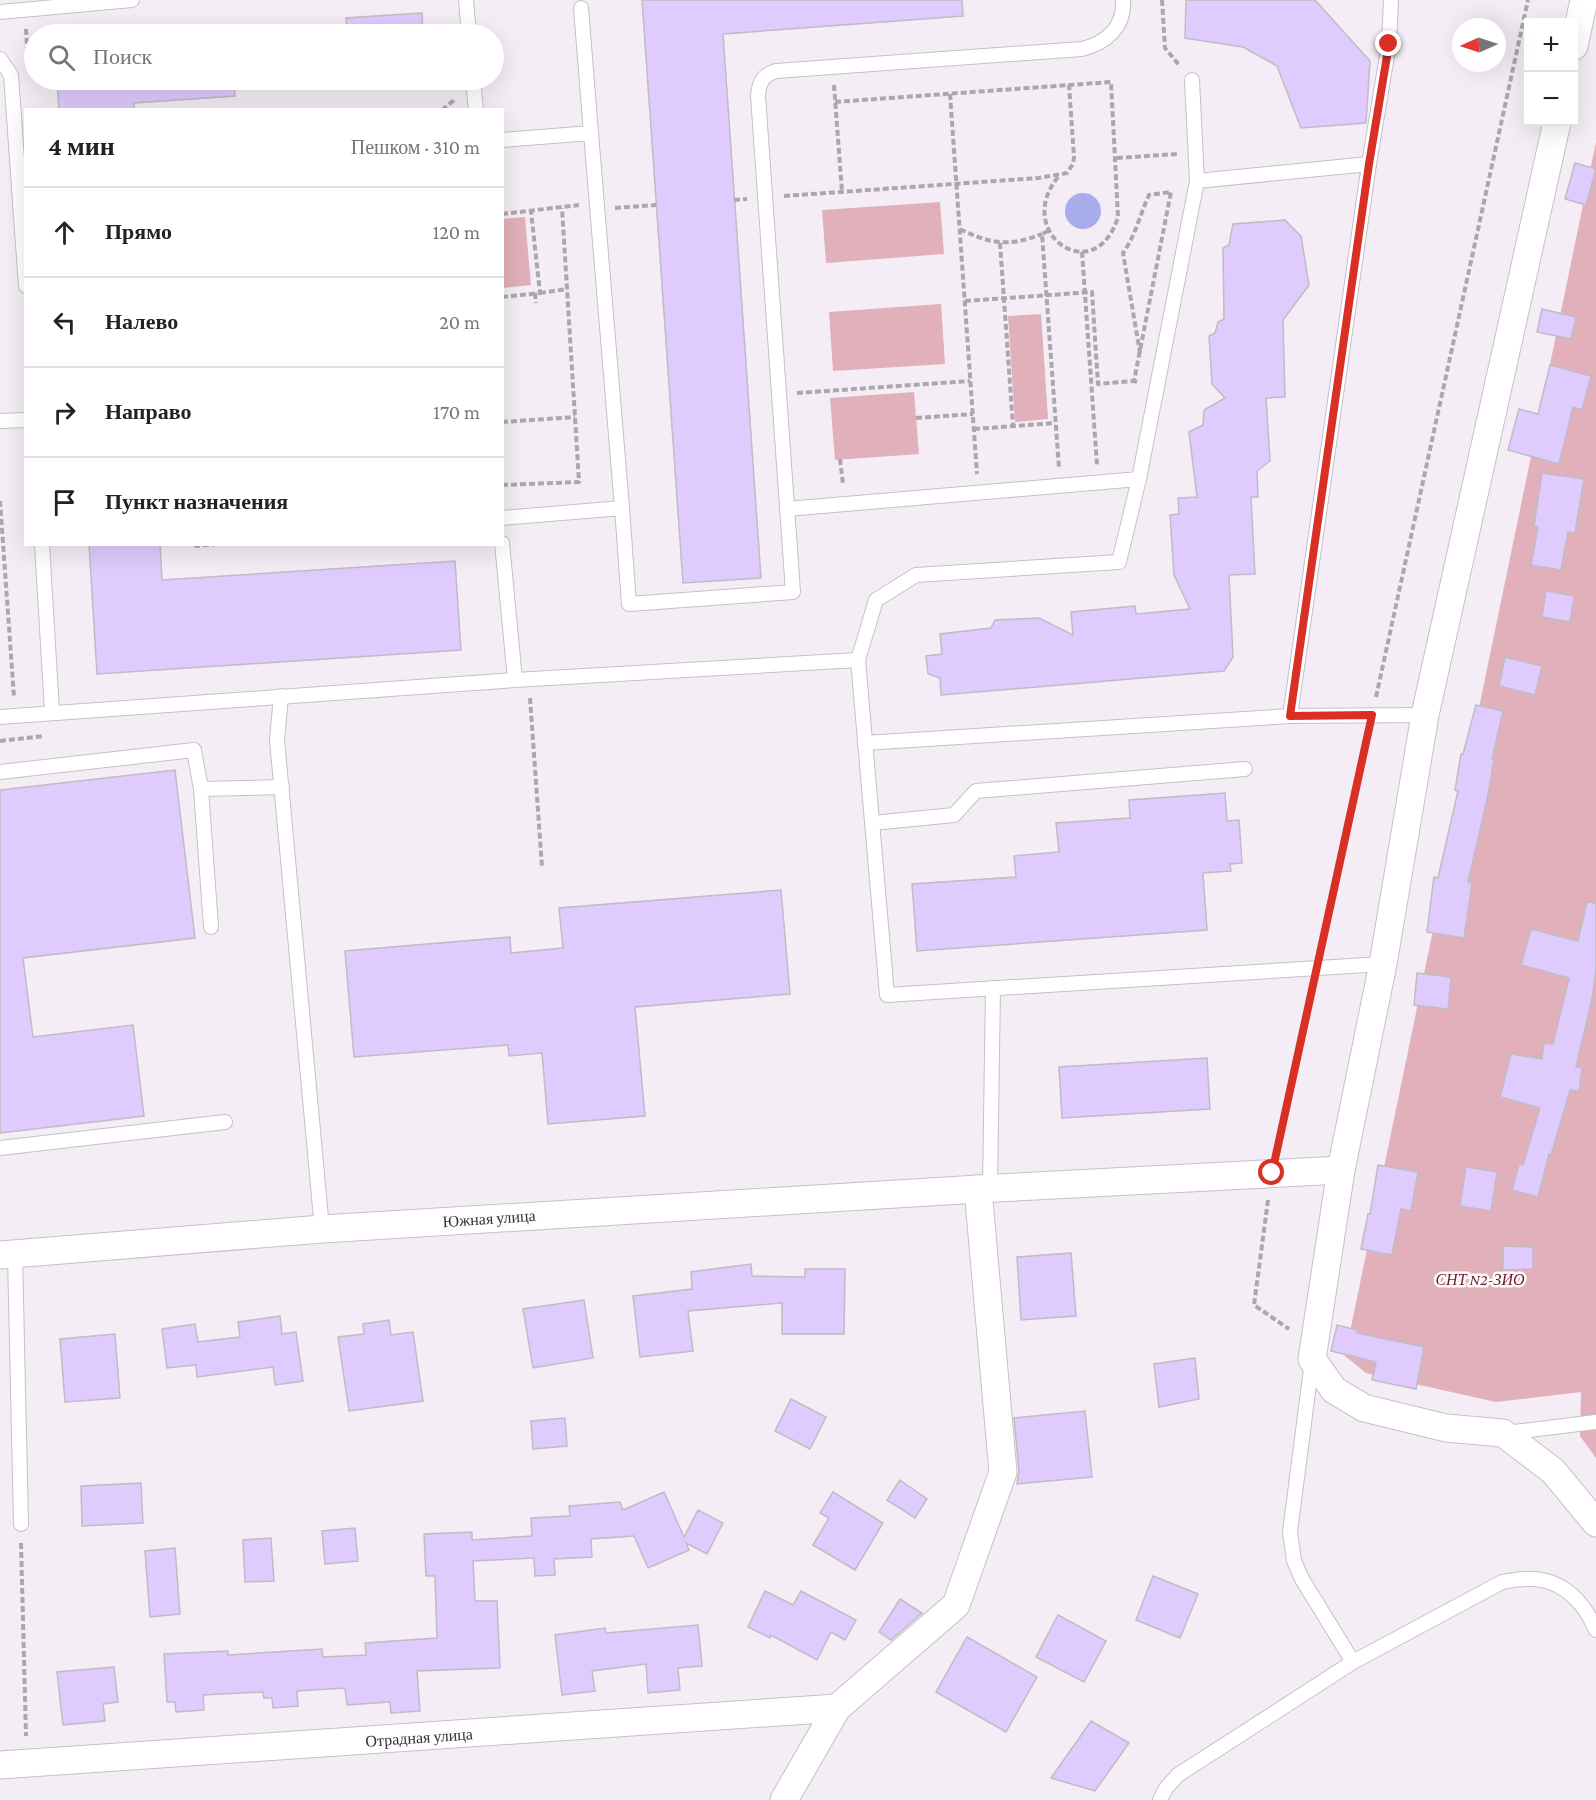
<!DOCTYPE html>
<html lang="ru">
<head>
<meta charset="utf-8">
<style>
	:root { --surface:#fff; --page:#f2f2f2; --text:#222; --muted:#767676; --line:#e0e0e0 }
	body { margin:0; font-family:"Crimson Pro",serif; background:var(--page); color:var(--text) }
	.controls { position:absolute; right:18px; top:18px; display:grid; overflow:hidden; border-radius:0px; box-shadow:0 6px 24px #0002 }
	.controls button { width:54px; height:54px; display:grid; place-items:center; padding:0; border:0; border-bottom:2px solid var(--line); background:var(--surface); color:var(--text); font:30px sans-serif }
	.compass { position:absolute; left:1452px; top:18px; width:54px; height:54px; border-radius:50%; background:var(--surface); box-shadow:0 6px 24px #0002; rotate:267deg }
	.stop { position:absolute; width:18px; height:18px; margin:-14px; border:4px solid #d93025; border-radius:50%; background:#fff }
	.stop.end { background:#d93025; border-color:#fff; box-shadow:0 2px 6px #0008 }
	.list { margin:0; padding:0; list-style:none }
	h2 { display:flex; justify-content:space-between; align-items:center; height:78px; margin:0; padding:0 24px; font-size:26px }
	h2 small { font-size:20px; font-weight:400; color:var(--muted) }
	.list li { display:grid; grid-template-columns:39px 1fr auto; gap:18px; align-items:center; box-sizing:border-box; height:90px; padding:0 24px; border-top:2px solid var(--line) }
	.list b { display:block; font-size:22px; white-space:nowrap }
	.list em { font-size:20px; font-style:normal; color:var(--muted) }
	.icon { flex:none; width:33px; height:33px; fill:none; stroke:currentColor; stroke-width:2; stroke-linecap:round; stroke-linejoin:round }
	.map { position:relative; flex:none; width:1596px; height:1800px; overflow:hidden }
	.search { position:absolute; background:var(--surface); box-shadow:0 6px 24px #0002; left:24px; top:24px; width:480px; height:66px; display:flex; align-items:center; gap:15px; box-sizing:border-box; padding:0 21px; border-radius:33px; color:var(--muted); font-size:22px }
	.panel { position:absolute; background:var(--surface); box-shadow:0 6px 24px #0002; left:24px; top:108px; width:480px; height:438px; border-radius:0px }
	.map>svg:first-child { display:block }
	.green { fill:#e2b0ba }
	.water { fill:#a8aceb }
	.building { fill:#dfcbfe; stroke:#bfbcc4; stroke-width:1.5 }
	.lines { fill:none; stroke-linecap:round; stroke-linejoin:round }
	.lane-casing { stroke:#c6c0c7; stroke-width:16 }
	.street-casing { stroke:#c6c0c7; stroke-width:29 }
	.path { stroke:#aca7ad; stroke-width:4; stroke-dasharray:6 3; stroke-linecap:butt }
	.lane { stroke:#fff; stroke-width:14 }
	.street { stroke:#fff; stroke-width:27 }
	.route { stroke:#d93025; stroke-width:8 }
	.labels { text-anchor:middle; stroke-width:5; stroke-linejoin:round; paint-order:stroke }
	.street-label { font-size:16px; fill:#343134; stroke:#fefdfe }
	.park-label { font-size:16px; font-style:italic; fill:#6f1836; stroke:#fefdfe }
</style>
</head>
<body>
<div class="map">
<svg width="1596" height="1800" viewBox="0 0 1596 1800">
	<rect width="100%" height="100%" fill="#f4edf5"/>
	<g class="green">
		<polygon points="1596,142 1596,1458 1580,1436 1581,1392 1496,1402 1366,1373 1345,1356"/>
		<polygon points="940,202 944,254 826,263 822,210"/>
		<polygon points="525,217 531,285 503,288 503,219"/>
		<polygon points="941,304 945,364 833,371 829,312"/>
		<polygon points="1041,314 1048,419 1015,422 1008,316"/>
		<polygon points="914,392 919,454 835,460 830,398"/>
	</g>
	<circle class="water" cx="1083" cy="211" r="18"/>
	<g class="building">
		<polygon points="642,0 962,0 963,16 723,34 761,578 683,583"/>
		<polygon points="1186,0 1315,0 1370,61 1366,123 1301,128 1277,66 1243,47 1185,38"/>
		<polygon points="422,13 423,34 347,34 346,18"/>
		<polygon points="57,80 234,80 235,96 134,103 134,110 59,110"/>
		<polygon points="1575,163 1596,169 1586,205 1565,199"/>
		<polygon points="1285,220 1301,236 1309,285 1283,320 1285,397 1266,398 1270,461 1257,471 1258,497 1251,497 1255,574 1229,575 1233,657 1224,671 941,695 940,678 928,674 926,656 942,654 940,634 991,628 995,620 1039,618 1073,635 1071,612 1135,606 1136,614 1190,609 1174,575 1170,515 1179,514 1178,498 1197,497 1189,432 1203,425 1204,410 1225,398 1212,384 1209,336 1215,333 1218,322 1224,319 1223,248 1229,245 1233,224"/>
		<polygon points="1542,309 1576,317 1571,339 1537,332"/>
		<polygon points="1550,365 1591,376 1582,410 1573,407 1559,464 1508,450 1519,409 1538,414"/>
		<polygon points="1542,473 1584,479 1575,533 1568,532 1561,570 1531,565 1538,527 1534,526"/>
		<polygon points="89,544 160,544 162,580 455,561 461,650 97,674"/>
		<polygon points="1546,591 1574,596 1570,622 1542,617"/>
		<polygon points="1505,657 1542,666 1535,695 1499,686"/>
		<polygon points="1476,705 1503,711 1492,759 1494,759 1488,795 1468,882 1472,883 1464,938 1427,932 1434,877 1438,878 1458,791 1455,790 1461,754 1463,754"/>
		<polygon points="175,770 195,938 23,958 33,1037 133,1025 144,1116 0,1133 0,790"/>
		<polygon points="1225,793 1227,821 1239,820 1242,863 1230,864 1231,871 1203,873 1207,930 917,951 912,884 1016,877 1014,856 1059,852 1056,823 1130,818 1129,800"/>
		<polygon points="781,890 790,994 635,1007 645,1116 548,1124 542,1053 509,1056 508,1045 354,1057 345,951 510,937 511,953 563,948 559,908"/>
		<polygon points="1587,902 1596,903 1596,969 1592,999 1576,1067 1582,1068 1579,1091 1570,1090 1551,1155 1549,1154 1538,1197 1512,1190 1519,1164 1523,1165 1540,1108 1500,1097 1511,1054 1542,1059 1544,1043 1553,1044 1569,978 1521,965 1531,929 1578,941"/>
		<polygon points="1417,973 1451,977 1448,1009 1414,1005"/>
		<polygon points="1207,1058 1210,1109 1062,1118 1059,1067"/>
		<polygon points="1378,1165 1418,1172 1411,1211 1401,1209 1392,1255 1361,1249 1368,1214 1370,1214"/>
		<polygon points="1466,1167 1497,1172 1491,1211 1460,1206"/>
		<polygon points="1503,1246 1533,1247 1533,1269 1503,1270"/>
		<polygon points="1071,1253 1076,1316 1021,1320 1017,1257"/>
		<polygon points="751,1264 752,1276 805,1277 805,1269 845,1269 844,1334 782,1334 782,1303 688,1311 693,1351 640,1357 633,1296 692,1289 691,1272"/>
		<polygon points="584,1300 593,1358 533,1368 523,1309"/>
		<polygon points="280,1316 282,1334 296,1332 303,1381 275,1385 273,1367 197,1377 196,1365 167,1368 162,1329 195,1324 198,1342 240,1337 238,1322"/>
		<polygon points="389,1320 391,1335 413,1332 423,1401 349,1411 338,1337 364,1334 363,1324"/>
		<polygon points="1337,1325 1357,1330 1357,1333 1424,1347 1416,1389 1372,1380 1376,1362 1331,1351"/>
		<polygon points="115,1334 120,1398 65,1402 60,1339"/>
		<polygon points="1195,1358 1199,1399 1159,1407 1154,1364"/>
		<polygon points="791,1399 826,1417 810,1449 775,1431"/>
		<polygon points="1085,1411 1092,1477 1017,1484 1019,1471 1014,1418"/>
		<polygon points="565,1418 567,1446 533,1449 531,1421"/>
		<polygon points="900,1480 927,1499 915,1518 887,1500"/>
		<polygon points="141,1483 143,1523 82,1526 81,1486"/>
		<polygon points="664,1492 684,1537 698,1510 723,1523 707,1554 686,1543 689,1550 648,1568 634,1536 591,1539 592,1557 554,1559 555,1575 535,1576 534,1558 473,1561 475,1601 497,1601 500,1668 417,1671 420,1711 391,1713 390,1702 347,1705 345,1688 297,1691 298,1706 273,1708 272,1698 264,1698 263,1692 203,1695 204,1710 176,1712 175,1702 167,1702 164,1654 228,1651 228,1655 322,1649 323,1657 366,1655 365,1643 437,1638 435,1576 426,1576 424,1534 472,1532 472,1540 532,1536 531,1518 570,1516 569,1506 620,1502 623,1510"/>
		<polygon points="833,1492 883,1523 855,1570 813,1545 829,1518 820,1513"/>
		<polygon points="355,1528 358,1561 325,1564 322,1531"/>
		<polygon points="271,1538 274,1581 245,1582 243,1540"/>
		<polygon points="175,1548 180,1614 150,1617 145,1551"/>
		<polygon points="1153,1576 1198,1594 1180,1638 1136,1620"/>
		<polygon points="765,1591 793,1605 801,1591 856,1620 845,1640 831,1632 817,1660 771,1635 770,1638 748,1627"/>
		<polygon points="900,1599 922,1613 891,1640 879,1632"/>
		<polygon points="1058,1615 1106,1641 1084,1682 1036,1657"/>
		<polygon points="698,1625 702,1666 678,1668 680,1690 648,1693 646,1664 592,1671 595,1691 562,1695 555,1635 605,1628 606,1633"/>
		<polygon points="967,1637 1037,1677 1006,1732 936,1692"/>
		<polygon points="114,1667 118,1702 103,1704 105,1721 63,1725 57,1672"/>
		<polygon points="1091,1721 1129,1743 1095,1791 1051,1778"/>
	</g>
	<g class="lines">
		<g class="lane-casing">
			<g id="lane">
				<polyline points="466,0 469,34"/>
				<polyline points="581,8 591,133"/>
				<polyline points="0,12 132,0"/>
				<polyline points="0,59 11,75 26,286"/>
				<polyline points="473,80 476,110"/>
				<polyline points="1192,80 1197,181"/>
				<polyline points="502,140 591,133 622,508 502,518"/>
				<polyline points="0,421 26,420"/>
				<path d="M622,508L629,604L793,592L758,96C759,82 763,75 776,71L1082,49C1106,43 1125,27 1123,0"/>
				<polyline points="787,509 1139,479 1197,181 1369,164 1389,44 1391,0"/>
				<polyline points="502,543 515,680"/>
				<polyline points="42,544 52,712"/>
				<polyline points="858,660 876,600 916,575 1119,562 1139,479"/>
				<polyline points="281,696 277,740 322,1229"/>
				<polyline points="1290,716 1369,164"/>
				<polyline points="0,717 515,680 858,660 887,995 1383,964"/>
				<polyline points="865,743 1290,716 1425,715"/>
				<polyline points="0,772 194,750 201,789"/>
				<polyline points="872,823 954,815 976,791 1245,769"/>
				<polyline points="211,927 201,789 282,787"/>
				<polyline points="0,1148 225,1122"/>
				<polyline points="990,1188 993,988"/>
				<polyline points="15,1254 21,1524"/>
				<polyline points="1312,1361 1290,1532 1294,1561 1302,1579 1353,1662"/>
				<polyline points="1505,1433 1596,1422"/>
				<path d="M1160,1800L1166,1788L1178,1775L1353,1662L1502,1582C1534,1575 1560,1578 1582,1606C1588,1613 1592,1622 1596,1630"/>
			</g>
		</g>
		<g class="street-casing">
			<g id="street">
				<polyline points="1574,46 1584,0"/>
				<polyline points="1557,122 1425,715 1383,964 1341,1170 1312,1359 1334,1390 1364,1408 1446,1428 1503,1433 1553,1471 1596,1523"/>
				<polyline points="0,1255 322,1229 978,1189 1341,1170"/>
				<polyline points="0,1765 837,1708"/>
				<polyline points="784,1800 837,1708 956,1605 1003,1472 978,1189"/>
			</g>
		</g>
		<g class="path">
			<polyline points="1162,0 1165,48 1179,65"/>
			<polyline points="26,29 28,63"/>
			<polyline points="834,85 842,192"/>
			<polyline points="950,94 977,474"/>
			<path d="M835,102L1111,82L1118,217C1095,291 1011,232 1059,176"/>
			<polyline points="442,110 453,101 454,98"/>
			<polyline points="1117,158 1177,154"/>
			<polyline points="784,196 1038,178 1067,173 1073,164 1074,157 1069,85"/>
			<polyline points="734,200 747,199"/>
			<polyline points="615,208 656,205"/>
			<polyline points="502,214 579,205"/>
			<path d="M960,229C990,244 1009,247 1042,234"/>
			<polyline points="1048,231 1042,234 1059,468"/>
			<polyline points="1000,243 1013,426"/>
			<polyline points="1082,252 1097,465"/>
			<polyline points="535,293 536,303"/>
			<polyline points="540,293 567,289"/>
			<polyline points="502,297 540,293 531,211"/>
			<polyline points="965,301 1092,292 1098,384 1134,381"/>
			<path d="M1137,382L1134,381L1171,192L1149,195C1140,214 1136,235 1123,253L1140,353"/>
			<polyline points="797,393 970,381"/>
			<polyline points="916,418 973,414"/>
			<polyline points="502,422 575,417"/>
			<polyline points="974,429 1055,423"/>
			<polyline points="840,459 843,484"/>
			<polyline points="502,485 579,482 562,208"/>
			<polyline points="0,501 14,697"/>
			<polyline points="196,544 196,546 216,544"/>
			<polyline points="1376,697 1528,0"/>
			<polyline points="530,698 542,867"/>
			<polyline points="0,741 44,736"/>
			<polyline points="1321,949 1368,733"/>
			<polyline points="1277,1148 1312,988"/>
			<polyline points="1268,1200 1254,1305 1289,1329"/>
			<polyline points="21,1543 26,1736"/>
		</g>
		<use href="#lane" class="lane"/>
		<use href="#street" class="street"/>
	</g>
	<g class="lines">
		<polyline class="route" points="1272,1173 1372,715 1290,716 1369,164 1389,44"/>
	</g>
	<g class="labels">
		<g class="street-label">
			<text transform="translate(489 1218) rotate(-4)" y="6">Южная улица</text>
			<text transform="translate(419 1737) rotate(-4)" y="6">Отрадная улица</text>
		</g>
		<g class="park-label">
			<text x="1480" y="1285">СНТ N2-ЗИО</text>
		</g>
	</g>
</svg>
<div class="controls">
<button>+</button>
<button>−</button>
</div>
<svg class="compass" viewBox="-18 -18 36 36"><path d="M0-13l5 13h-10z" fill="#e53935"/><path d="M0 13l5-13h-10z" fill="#767676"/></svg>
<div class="stop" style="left:1272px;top:1173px"></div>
<div class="stop end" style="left:1389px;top:44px"></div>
<div class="search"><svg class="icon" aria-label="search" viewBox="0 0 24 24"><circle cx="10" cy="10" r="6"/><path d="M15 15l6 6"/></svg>Поиск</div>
<section class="panel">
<h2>4 мин<small>Пешком · 310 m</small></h2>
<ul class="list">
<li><svg class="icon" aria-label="ahead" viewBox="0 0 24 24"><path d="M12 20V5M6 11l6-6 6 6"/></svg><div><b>Прямо</b></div><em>120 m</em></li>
<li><svg class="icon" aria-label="left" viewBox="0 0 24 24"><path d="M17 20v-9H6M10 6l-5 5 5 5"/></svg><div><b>Налево</b></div><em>20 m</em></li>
<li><svg class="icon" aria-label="right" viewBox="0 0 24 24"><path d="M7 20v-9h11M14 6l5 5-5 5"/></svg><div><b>Направо</b></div><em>170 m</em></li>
<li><svg class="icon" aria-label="arrive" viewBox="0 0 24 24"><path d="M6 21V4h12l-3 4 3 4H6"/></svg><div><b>Пункт назначения</b></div></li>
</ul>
</section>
</div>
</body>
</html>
